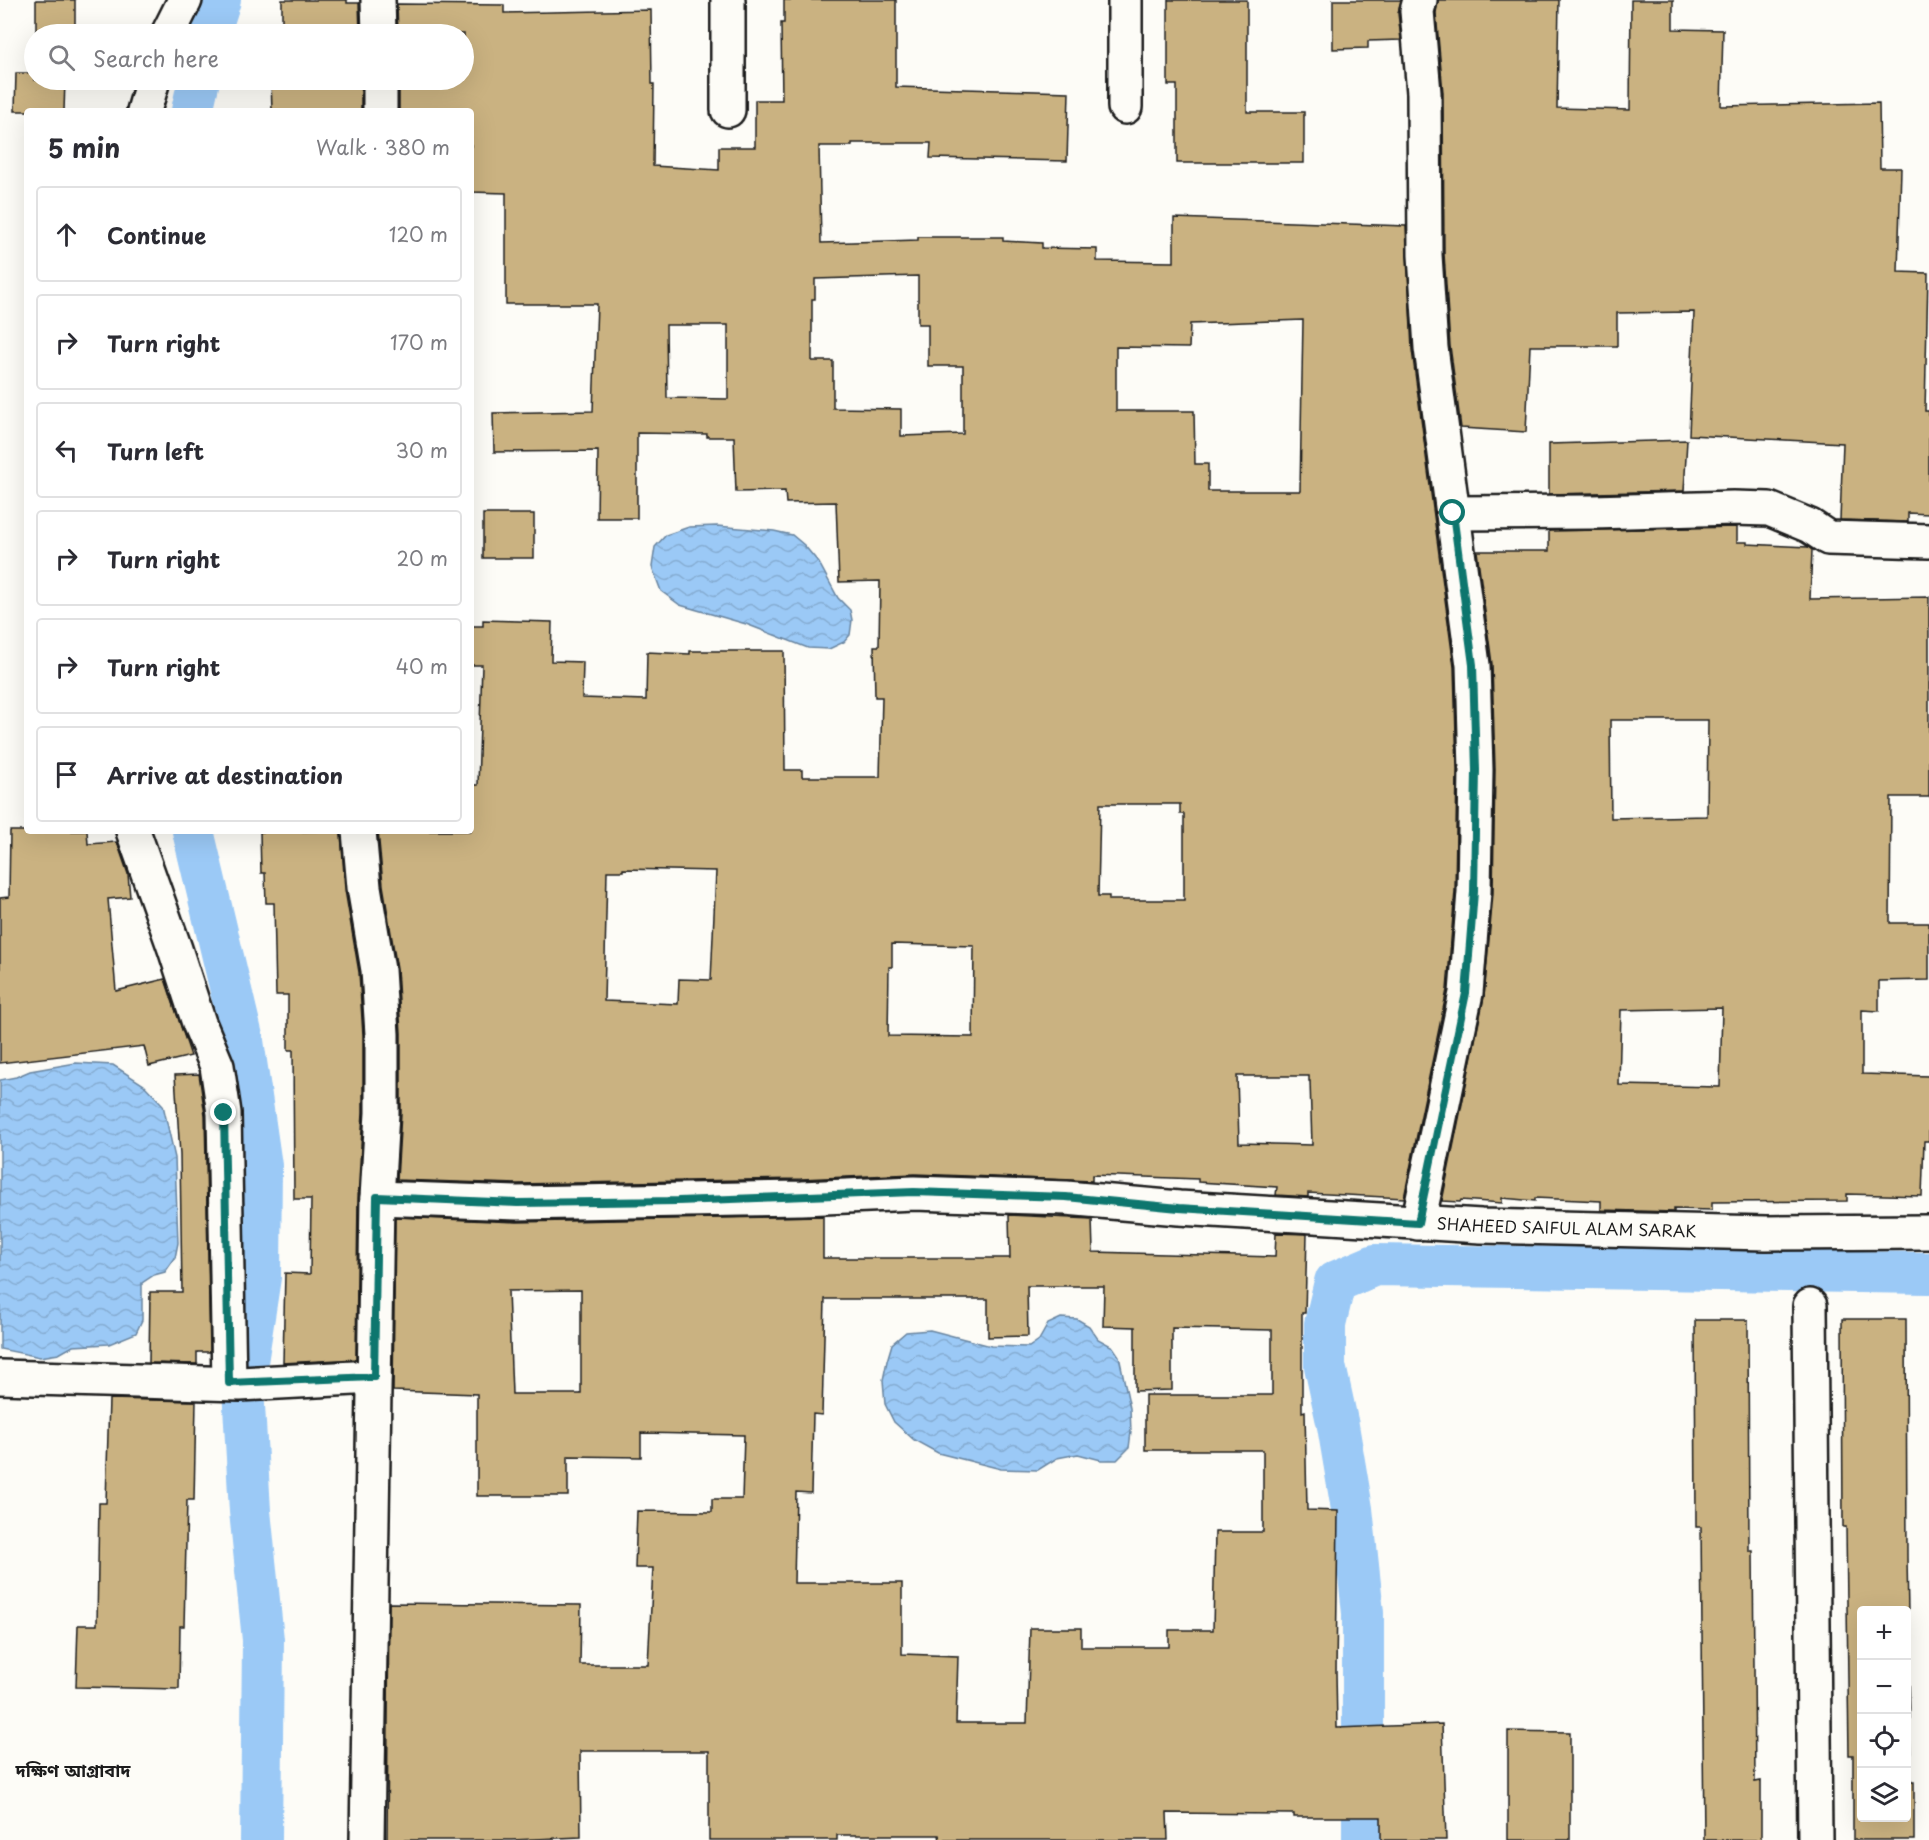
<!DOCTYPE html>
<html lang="en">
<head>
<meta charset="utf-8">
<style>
	:root { --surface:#fff; --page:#f2f2f3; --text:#2b2b33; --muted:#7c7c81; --line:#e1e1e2 }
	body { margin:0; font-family:"Playpen Sans","Noto Sans Bengali",sans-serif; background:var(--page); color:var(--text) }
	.controls { position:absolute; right:18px; bottom:18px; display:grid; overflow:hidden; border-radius:6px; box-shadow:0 6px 24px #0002 }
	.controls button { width:54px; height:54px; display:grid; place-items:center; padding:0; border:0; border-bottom:2px solid var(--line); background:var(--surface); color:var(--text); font:30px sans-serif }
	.stop { position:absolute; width:18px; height:18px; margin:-14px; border:4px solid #0f766e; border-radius:50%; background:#fff }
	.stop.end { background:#0f766e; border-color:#fff; box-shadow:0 2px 6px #0008 }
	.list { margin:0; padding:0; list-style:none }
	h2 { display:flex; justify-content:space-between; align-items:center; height:78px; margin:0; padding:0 24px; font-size:26px }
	h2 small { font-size:20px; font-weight:400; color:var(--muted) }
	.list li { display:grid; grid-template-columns:39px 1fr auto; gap:18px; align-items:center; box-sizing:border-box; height:96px; margin:0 12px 12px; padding:0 12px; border:2px solid var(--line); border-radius:6px }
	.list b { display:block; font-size:22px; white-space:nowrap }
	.list em { font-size:20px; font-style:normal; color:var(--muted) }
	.icon { flex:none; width:33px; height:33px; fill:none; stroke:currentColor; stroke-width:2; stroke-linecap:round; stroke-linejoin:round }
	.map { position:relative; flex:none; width:1929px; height:1840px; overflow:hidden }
	.search { position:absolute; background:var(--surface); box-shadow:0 6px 24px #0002; left:24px; top:24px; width:450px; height:66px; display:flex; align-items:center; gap:15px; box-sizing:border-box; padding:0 21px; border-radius:33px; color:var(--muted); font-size:22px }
	.panel { position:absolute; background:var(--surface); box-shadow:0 6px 24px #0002; left:24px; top:108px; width:450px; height:726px; border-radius:6px }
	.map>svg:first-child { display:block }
	.water { fill:url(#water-waves); stroke:#68849f; stroke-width:1.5 }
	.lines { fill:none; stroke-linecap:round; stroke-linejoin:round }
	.canal { stroke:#9bc9f6; stroke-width:42 }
	.building { fill:#cab281; stroke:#1c1c1c; stroke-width:1.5; fill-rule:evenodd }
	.minor-casing { stroke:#1c1c1c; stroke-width:38 }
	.minor { stroke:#fdfcf7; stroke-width:33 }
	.route { stroke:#0f766e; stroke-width:8 }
	.labels { text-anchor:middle; stroke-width:4.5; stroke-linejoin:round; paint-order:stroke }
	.street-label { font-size:16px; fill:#1c1c1c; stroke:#fdfcf7 }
	.neighbourhood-label { font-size:18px; font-weight:bold; fill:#1c1c1c; stroke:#fdfcf7 }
</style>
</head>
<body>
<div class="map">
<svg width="1929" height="1840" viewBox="0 0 1929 1840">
	<defs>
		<pattern id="water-waves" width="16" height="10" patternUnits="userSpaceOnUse" patternTransform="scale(1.5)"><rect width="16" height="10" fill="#9bc9f6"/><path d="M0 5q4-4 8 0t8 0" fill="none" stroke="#85acd2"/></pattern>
	</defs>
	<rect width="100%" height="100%" fill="#fdfcf7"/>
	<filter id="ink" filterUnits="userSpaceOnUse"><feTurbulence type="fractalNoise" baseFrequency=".0167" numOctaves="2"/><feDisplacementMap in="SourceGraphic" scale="12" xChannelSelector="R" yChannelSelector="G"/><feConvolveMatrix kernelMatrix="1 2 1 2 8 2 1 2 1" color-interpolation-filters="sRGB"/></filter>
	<g filter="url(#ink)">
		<g class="water">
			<polygon points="717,526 774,531 792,535 804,545 819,563 838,598 850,610 852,620 850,635 844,642 829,649 808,648 746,624 680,605 661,591 652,567 655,547 666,535 689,527"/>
			<polygon points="76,1063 113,1065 144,1085 163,1105 175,1158 178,1243 175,1258 165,1272 154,1275 142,1283 142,1320 136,1333 109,1344 73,1346 59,1354 40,1357 0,1349 0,1080 16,1077 30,1071"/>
			<polygon points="1061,1318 1077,1319 1089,1326 1098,1339 1113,1347 1119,1356 1130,1408 1131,1432 1129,1448 1117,1460 1101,1460 1078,1454 1057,1458 1038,1470 1001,1469 938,1453 914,1440 894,1422 885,1404 883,1380 887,1361 892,1344 906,1332 930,1330 991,1346 1029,1347 1039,1340 1048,1324"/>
		</g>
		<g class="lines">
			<g class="canal">
				<polyline points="209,34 220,0"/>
				<polyline points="192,111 199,80"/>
				<polyline points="193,831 243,1041 261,1166 260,1277 243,1388 250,1511 263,1640 261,1840"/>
				<polyline points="1363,1840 1363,1613 1352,1509 1338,1426 1325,1366 1325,1324 1335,1282 1375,1265 1929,1273"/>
			</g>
		</g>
		<g class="building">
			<rect x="36" y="0" width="39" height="34"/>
			<polygon points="282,0 347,0 347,3 359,3 360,34 282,34"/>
			<path d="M784,0H896V87L1069,92L1067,161L930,158L931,143H852V146H819L821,243L918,240V237H1003V241L1042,243V248L1097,249V261L1174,262V218L1406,226L1412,350L1454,667L1457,770L1455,891L1447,990L1404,1198L1308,1193V1197L1276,1195L1277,1187L1198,1182V1179L1092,1175V1181L915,1174L801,1179L517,1184L397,1180L401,1113V1033L397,969L383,885L378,831H471V785H478L482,665H471V626H483V620L552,622L551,661L583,662L582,698L646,700L647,652L690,654V651H784L785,770H802V777H880L882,697H875L874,646H879L880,581L839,582L836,502L786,503L785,491L736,492L734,437H707V434L637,433V518H597L598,451L494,452L493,413L593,411L597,304H506V193L471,192V111H399V80H464V34H398L397,4L504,5V13L651,10L652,84H654L653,166L719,170V147H755V100H782L781,23H784ZM918,276V324H928V366H963V434L901,436V409L833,408V361H812V299H815V279ZM1303,320L1300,491H1208V464H1195L1194,411H1116V347L1189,348L1190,324ZM666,325H728V399L667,398ZM1100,804H1180V814H1184V900H1109V896H1098ZM623,869L716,871L711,980L679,979L678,1004L604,1001L607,871H623ZM892,944L974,946L973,1037L888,1036L889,967H892ZM1237,1076H1309V1081H1310L1312,1145L1239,1143Z"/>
			<polygon points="1168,0 1247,0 1247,112 1304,112 1304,163 1177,163 1177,85 1168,85"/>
			<polygon points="1333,0 1401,0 1398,13 1401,40 1368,41 1368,48 1333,49"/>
			<polygon points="1438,0 1559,0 1557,108 1630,110 1631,0 1673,0 1673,29 1723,30 1721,106 1879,103 1880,168 1901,168 1898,272 1928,273 1925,411 1929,411 1929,514 1908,513 1908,522 1840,520 1843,443 1689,435 1694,312 1617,313 1617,346 1530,346 1526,432 1461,428 1450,346 1444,254 1443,93 1436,13"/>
			<polygon points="16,73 34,73 34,80 65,80 64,111 15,111"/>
			<polygon points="271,80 361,80 361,111 272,111"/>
			<polygon points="1687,440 1684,491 1549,494 1549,444"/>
			<rect x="483" y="514" width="51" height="44"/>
			<path d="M1737,527V542H1747V544L1808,547L1812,550L1810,599L1929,597V797H1891L1890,923H1929V980L1879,981V1011L1862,1010V1074L1929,1076V1141H1924L1922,1196L1847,1194V1201L1712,1202V1210L1674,1209V1212L1601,1210V1201L1535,1198V1201L1502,1198V1203L1461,1200L1460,1202L1442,1201L1484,997L1493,893L1495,770L1492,664L1477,551H1549V531ZM1610,720H1708L1707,816L1611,818ZM1722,1008L1720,1087L1619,1085L1621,1010Z"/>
			<polygon points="10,831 87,831 88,844 117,842 128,874 130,897 108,899 116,991 165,979 191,1056 149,1066 144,1046 0,1063 0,898 9,897"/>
			<polygon points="341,831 345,890 359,972 363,1035 363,1112 358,1198 356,1359 283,1363 285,1273 310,1274 311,1199 294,1199 293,1050 288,1050 288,995 276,995 274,903 266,903 265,873 261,873 260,832"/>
			<polygon points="199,1074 205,1115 210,1352 197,1352 197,1364 149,1363 150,1292 182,1292 180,1155 175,1075"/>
			<path d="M1009,1215L1092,1219L1093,1252L1275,1257L1276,1233L1307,1234L1305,1313H1302V1412L1305,1411L1307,1510L1338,1511L1336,1672L1337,1728L1442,1724L1446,1840H1381V1817H1294V1814L1167,1813L1168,1840H940L939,1835H837V1840H709V1751H580L581,1837L512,1840H387L389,1603L581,1605L580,1665H648L653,1568H635L637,1511L712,1512V1499H742L744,1435L641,1433V1457L568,1456V1496H477V1394L393,1391L395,1217L517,1222L823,1216V1258H1010ZM1027,1286H1104L1103,1326L1135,1327V1391L1172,1390V1328L1272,1330V1395H1145V1450H1263V1532H1215L1213,1630H1169V1647H1081V1628H1030L1027,1723H956L958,1656L902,1654V1583H794L796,1492L811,1493L813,1414L822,1415L825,1299H988V1337L1028,1336ZM581,1290V1394H512L508,1291Z"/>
			<path d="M1842,1319H1906L1907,1558L1911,1782H1914V1840H1853V1755H1849L1846,1527H1843ZM1862,1611H1906V1818H1862Z"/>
			<polygon points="1695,1320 1748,1320 1749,1551 1753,1551 1755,1782 1761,1781 1761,1840 1704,1840 1701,1527 1696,1527"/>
			<polygon points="109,1399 196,1401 194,1500 187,1500 184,1626 180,1626 179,1689 76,1687 78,1625 97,1625 99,1503 106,1503"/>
			<polygon points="1508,1731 1570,1732 1570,1840 1508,1840"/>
		</g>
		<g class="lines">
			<g class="minor-casing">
				<g id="minor">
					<polyline points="378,0 379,34"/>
					<polyline points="168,34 185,0"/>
					<polyline points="380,80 380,111"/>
					<polyline points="1125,107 1125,0"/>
					<polyline points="728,110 728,0"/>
					<polyline points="144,111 153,80"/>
					<polyline points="1453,513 1593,512 1733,508 1769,509 1810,526 1828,538 1929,541"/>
					<polyline points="133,831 175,949 199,1023 217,1066 224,1113 229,1383"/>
					<polyline points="359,831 364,887 378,970 382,1034 382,1113 377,1198 367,1840"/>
					<path id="s1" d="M377,1198L517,1203L802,1198L914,1193L1066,1198L1179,1208L1481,1226L1766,1233L1929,1232"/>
					<polyline points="1418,1223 1466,993 1474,892 1476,770 1473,665 1431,348 1425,255 1424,93 1417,11 1420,0"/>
					<polyline points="1810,1306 1815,1840"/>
					<polyline points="0,1377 240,1384 374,1377"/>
				</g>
			</g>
			<use href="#minor" class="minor"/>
		</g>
	</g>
	<g class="lines" filter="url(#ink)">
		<polyline class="route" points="224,1113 229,1383 374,1377 377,1197 517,1203 678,1201 914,1192 1066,1197 1179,1208 1418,1223 1466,993 1474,892 1476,770 1473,665 1453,513"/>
	</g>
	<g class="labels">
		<g class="street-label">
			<text dy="6" stroke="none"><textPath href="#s1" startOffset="1191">SHAHEED SAIFUL ALAM SARAK</textPath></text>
		</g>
		<g class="neighbourhood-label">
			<text x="73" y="1777">দক্ষিণ আগ্রাবাদ</text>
		</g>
	</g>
</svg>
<div class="controls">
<button>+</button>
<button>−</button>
<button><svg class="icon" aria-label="locate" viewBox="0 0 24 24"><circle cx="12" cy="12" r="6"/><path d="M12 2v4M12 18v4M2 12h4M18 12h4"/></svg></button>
<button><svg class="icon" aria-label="layers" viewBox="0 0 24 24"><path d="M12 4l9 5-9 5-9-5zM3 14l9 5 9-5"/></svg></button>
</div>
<div class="stop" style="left:1453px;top:513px"></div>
<div class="stop end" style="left:224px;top:1113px"></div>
<div class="search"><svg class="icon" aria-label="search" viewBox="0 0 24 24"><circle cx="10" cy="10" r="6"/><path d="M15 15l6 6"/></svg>Search here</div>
<section class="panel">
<h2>5 min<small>Walk · 380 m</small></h2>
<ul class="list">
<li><svg class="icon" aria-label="ahead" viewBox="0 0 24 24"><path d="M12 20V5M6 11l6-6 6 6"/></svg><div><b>Continue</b></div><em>120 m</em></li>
<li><svg class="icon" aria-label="right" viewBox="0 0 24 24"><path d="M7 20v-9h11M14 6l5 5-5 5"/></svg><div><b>Turn right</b></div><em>170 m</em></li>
<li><svg class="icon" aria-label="left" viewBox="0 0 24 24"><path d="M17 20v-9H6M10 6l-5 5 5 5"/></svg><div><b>Turn left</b></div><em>30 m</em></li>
<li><svg class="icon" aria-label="right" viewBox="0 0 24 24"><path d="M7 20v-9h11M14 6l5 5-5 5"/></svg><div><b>Turn right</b></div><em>20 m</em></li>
<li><svg class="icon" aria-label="right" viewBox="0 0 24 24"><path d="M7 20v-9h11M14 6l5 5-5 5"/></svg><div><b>Turn right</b></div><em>40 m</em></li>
<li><svg class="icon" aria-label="arrive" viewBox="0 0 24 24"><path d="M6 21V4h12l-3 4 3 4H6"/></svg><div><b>Arrive at destination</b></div></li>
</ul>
</section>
</div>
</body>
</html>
